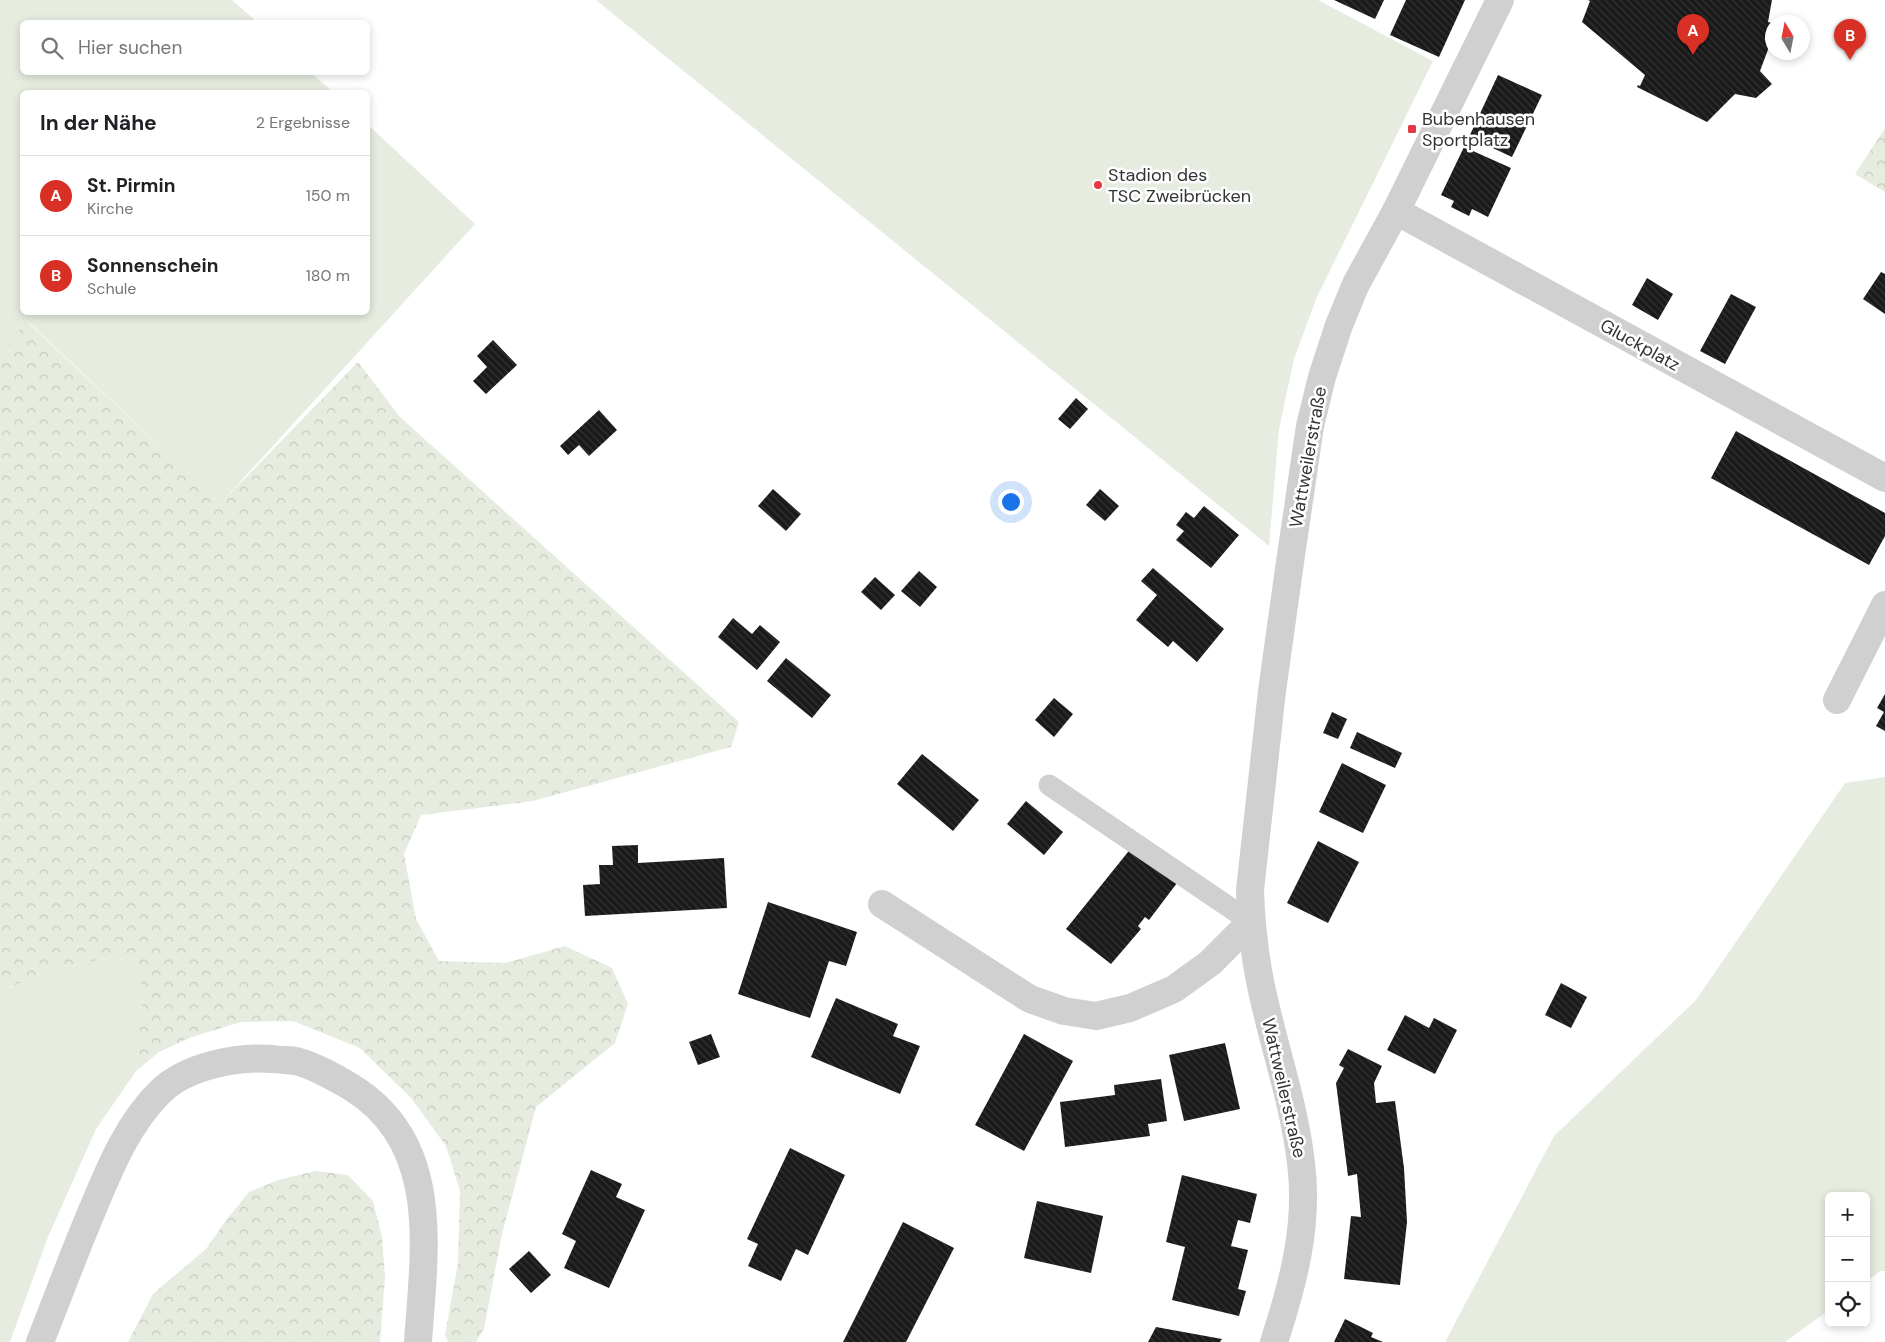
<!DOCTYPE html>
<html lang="de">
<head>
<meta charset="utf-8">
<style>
	:root { --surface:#fff; --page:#f6f6f6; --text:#202124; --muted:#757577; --line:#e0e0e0; --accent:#d93025 }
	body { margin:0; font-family:"DM Sans",sans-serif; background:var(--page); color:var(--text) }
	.controls { position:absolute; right:15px; bottom:15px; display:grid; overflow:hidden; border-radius:8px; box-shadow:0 2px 8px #0003 }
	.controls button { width:45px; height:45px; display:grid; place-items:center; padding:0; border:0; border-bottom:1px solid var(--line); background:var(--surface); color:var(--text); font:25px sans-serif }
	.compass { position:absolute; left:1765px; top:15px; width:45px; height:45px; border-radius:50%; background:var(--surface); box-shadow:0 2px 8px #0003; rotate:350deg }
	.you { position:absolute; left:1010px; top:501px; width:18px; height:18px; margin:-12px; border:4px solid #fff; border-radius:50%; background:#1a73e8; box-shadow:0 0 0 8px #1a73e833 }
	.badge { display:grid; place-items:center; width:32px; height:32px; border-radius:50%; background:var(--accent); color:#fff; font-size:16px; font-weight:700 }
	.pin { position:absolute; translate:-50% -41px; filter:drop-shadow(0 1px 2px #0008) }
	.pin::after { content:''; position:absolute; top:26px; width:18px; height:15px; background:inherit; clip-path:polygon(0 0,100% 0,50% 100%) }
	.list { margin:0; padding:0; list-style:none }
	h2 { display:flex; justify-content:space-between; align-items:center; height:65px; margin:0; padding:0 20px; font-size:21px }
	h2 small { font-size:16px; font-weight:400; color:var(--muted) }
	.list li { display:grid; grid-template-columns:32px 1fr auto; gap:15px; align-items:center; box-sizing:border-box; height:80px; padding:0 20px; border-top:1px solid var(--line) }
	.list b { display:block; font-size:19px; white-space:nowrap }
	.list p { margin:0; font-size:16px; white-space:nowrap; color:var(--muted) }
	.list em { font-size:16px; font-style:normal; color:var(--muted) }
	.icon { flex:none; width:28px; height:28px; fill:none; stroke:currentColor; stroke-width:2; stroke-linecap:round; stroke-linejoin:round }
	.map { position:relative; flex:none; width:1885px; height:1342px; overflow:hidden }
	.search { position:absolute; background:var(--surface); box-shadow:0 2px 8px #0003; left:20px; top:20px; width:350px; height:55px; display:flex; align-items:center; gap:12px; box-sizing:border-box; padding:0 18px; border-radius:8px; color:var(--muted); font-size:19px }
	.panel { position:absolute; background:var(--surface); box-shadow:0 2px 8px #0003; left:20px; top:90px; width:350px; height:225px; border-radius:8px }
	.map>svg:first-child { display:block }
	.grass { fill:#e6ecdf }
	.forest { fill:url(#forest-crowns) }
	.building { fill:url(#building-back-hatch) }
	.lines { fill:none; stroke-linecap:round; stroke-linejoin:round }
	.service { stroke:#d0d0d0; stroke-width:21 }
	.minor { stroke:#d0d0d0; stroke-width:28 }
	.tertiary { stroke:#d0d0d0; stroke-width:28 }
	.poi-dot { fill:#e63946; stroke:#fff; stroke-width:2 }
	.labels { text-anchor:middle; stroke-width:5; stroke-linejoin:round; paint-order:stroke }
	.poi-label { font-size:18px; fill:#333; stroke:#fff; text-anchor:start }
	.street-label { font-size:18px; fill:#333; stroke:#fff }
</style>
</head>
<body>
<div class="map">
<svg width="1885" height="1342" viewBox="0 0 1885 1342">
	<defs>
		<pattern id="forest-crowns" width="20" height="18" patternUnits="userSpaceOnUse" patternTransform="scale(1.25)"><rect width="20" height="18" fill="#e6ecdf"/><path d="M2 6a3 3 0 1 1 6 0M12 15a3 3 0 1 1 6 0" fill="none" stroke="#c6cbc0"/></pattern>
		<pattern id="building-back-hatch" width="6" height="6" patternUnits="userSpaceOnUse" patternTransform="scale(1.25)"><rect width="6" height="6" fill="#1a1a1a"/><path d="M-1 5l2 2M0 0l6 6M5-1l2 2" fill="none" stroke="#333"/></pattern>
	</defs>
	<rect width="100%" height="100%" fill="#fff"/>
	<g class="grass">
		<polygon points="0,0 232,0 257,22 22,22 22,72 311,73 333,92 22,92 22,312 368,312 368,125 475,224 221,503 27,321 0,358"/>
		<polygon points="596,0 1318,0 1433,61 1316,299 1294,359 1279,429 1269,546"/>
		<polygon points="1885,777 1885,1271 1880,1271 1866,1282 1866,1196 1829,1196 1829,1310 1785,1342 1445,1342 1554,1136 1696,1000 1845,783"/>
		<polygon points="118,956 139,974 143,996 136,1071 96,1129 48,1237 10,1342 0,1342 0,992 45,971"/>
	</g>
	<g class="forest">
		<polygon points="1885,128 1885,192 1855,174"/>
		<polygon points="26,321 221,503 358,362 400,417 739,722 731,747 533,801 421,815 404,854 416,919 439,961 505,963 565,946 612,968 628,1004 615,1043 536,1107 502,1234 484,1329 476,1342 448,1342 445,1335 458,1263 460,1191 446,1146 411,1098 360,1048 293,1021 241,1022 192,1037 159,1052 136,1071 143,996 139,974 118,956 45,971 0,992 0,358"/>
		<polygon points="316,1171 348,1175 373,1201 382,1237 385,1277 380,1342 128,1342 153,1294 206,1249 227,1219 249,1192 278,1180"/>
	</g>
	<g class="building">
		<polygon points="1334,0 1384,0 1375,19"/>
		<polygon points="1406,0 1465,0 1439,57 1390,35"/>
		<polygon points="1588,0 1772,0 1768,22 1772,23 1772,39 1760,71 1772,84 1756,98 1735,94 1707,122 1637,87 1638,85 1640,86 1645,75 1582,22 1590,1"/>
		<polygon points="1498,75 1542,95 1512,157 1469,137"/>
		<polygon points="1464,147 1511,168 1488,217 1472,209 1469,216 1451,207 1454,201 1441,195"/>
		<polygon points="1881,272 1885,274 1885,314 1863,299"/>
		<polygon points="1647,278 1673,294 1658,320 1632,305"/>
		<polygon points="1731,294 1756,307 1725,364 1700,351"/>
		<polygon points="493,340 517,365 486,394 473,381 487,367 477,356"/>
		<polygon points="1076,398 1088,409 1070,429 1058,419"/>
		<polygon points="599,410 617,430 589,456 579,445 568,455 560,446"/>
		<polygon points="1736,431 1885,513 1885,536 1869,565 1711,478"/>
		<polygon points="773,489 801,514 786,531 758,506"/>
		<polygon points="1100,489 1119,506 1105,521 1086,505"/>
		<polygon points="1204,506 1239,535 1211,568 1176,540 1184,531 1176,525 1186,512 1194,518"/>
		<polygon points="1153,568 1224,629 1197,662 1173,641 1168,647 1136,620 1157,595 1141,581"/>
		<polygon points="919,571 937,587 920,607 901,591"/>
		<polygon points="875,577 895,595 881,610 861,592"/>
		<polygon points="733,618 752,634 760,625 780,642 757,670 718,637"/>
		<polygon points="786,658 831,695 812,718 767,681"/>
		<polygon points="1885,694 1885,731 1876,726 1884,712 1877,708"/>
		<polygon points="1054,698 1073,714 1054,737 1035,720"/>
		<polygon points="1332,712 1347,719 1338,739 1323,733"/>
		<polygon points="1357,732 1402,753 1395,768 1350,748"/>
		<polygon points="922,754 979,800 953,831 897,784"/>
		<polygon points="1342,763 1386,785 1363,833 1319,812"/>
		<polygon points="1026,801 1063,832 1044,855 1007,824"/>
		<polygon points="1318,841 1359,862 1328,923 1287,903"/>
		<polygon points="638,845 638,863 724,858 727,908 585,916 583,885 600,884 599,865 613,865 612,846"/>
		<polygon points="1132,847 1177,883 1149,920 1145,917 1138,926 1141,929 1111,964 1066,929"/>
		<polygon points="768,902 857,932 846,966 829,961 810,1018 738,994"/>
		<polygon points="1561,983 1587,997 1571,1028 1545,1015"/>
		<polygon points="836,998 898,1024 893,1036 920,1046 900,1094 811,1057"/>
		<polygon points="1405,1015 1429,1028 1434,1018 1457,1030 1435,1074 1387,1050"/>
		<polygon points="711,1034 720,1057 698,1065 689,1042"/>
		<polygon points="1024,1034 1073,1061 1024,1151 975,1125"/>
		<polygon points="1225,1043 1240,1109 1184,1121 1169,1055"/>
		<polygon points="1348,1049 1382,1066 1374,1083 1376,1103 1395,1101 1404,1168 1407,1222 1400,1285 1344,1279 1351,1216 1361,1217 1357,1174 1348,1176 1336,1083 1344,1068 1339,1065"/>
		<polygon points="1161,1079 1167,1121 1148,1124 1150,1136 1065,1147 1060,1102 1115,1095 1114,1085"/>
		<polygon points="790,1148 845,1175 808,1255 796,1249 781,1281 748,1266 758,1244 747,1239"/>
		<polygon points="591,1170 622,1184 616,1197 645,1210 609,1288 564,1268 576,1241 562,1234"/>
		<polygon points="1182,1175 1257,1194 1250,1223 1238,1220 1231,1246 1248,1250 1238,1289 1246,1291 1239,1316 1172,1300 1185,1247 1166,1242"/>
		<polygon points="1037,1201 1103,1216 1091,1273 1024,1258"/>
		<polygon points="903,1222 954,1248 906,1342 843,1342"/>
		<polygon points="529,1251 551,1275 531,1293 509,1269"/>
		<polygon points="1345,1319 1373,1333 1371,1337 1383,1342 1334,1342"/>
		<polygon points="1156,1327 1222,1339 1220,1342 1148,1342"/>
	</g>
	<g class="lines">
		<polyline class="service" points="1049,785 1251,922"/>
		<g class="minor">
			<polyline points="1396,211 1885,478"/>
			<polyline points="1837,700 1885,605"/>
			<polyline points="882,904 1030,999 1064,1011 1096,1016 1130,1008 1174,989 1210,963 1251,922"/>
		</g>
		<g class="tertiary">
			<path d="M40,1342C57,1299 73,1256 91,1213C109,1170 127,1124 161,1091C187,1066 238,1056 273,1059C280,1060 289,1060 296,1061C315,1066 334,1077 351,1087C443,1143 424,1251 418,1342"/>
			<path d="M1274,1342C1293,1284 1309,1225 1301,1163C1294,1101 1272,1042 1260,981C1254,951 1251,921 1250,890L1272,691L1290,562L1310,426L1322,377L1339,325L1356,284L1396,211L1500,0"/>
		</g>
	</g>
	<g class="poi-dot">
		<rect x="1407" y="124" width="10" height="10" rx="2.5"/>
		<circle cx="1098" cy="185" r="5"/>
	</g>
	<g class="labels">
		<g class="poi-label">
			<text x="1422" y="125">Bubenhausen<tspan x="1422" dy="21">Sportplatz</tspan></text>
			<text x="1108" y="181">Stadion des<tspan x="1108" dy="21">TSC Zweibrücken</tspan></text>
		</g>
		<g class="street-label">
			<text transform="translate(1640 345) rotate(29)" y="6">Gluckplatz</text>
			<text transform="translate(1308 457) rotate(-80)" y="6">Wattweilerstraße</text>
			<text transform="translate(1284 1088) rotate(77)" y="6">Wattweilerstraße</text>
		</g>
	</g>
</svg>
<div class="controls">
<button>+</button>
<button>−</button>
<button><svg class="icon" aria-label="locate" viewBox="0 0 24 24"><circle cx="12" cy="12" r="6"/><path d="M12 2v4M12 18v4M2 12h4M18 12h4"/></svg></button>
</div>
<svg class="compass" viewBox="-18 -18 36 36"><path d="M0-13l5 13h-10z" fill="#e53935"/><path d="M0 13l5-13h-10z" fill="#757577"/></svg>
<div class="you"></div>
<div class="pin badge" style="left:1693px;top:55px">A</div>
<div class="pin badge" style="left:1850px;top:60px">B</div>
<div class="search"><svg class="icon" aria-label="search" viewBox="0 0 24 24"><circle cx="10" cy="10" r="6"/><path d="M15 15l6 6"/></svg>Hier suchen</div>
<section class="panel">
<h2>In der Nähe<small>2 Ergebnisse</small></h2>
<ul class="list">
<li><span class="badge">A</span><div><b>St. Pirmin</b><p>Kirche</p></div><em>150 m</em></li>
<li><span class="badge">B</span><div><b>Sonnenschein</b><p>Schule</p></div><em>180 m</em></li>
</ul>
</section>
</div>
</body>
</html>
